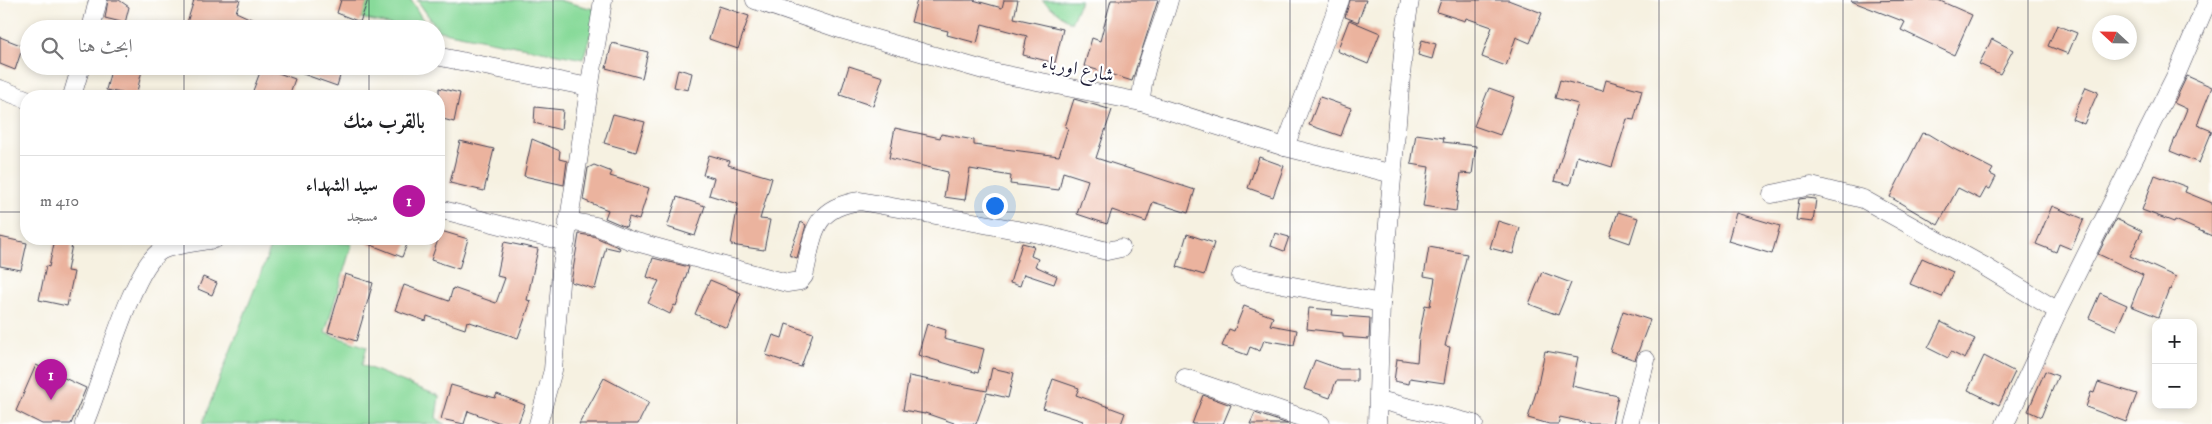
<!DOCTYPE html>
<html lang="ar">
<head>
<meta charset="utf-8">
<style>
	:root { --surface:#fff; --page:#f2f2f2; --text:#202124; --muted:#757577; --line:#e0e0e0; --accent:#b5179e }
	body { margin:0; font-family:"IM FELL DW Pica",Amiri,serif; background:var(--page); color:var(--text); direction:rtl }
	.controls { position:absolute; right:15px; bottom:15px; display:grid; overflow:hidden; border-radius:10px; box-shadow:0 2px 8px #0003 }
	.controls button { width:45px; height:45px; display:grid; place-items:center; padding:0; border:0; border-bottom:1px solid var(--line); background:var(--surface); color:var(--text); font:25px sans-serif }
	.compass { position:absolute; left:2092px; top:15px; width:45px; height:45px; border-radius:50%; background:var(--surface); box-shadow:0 2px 8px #0003; rotate:292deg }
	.you { position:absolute; left:994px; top:205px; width:18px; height:18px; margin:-12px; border:4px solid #fff; border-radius:50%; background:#1a73e8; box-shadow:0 0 0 8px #1a73e833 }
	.badge { display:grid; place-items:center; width:32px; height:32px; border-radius:50%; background:var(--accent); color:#fff; font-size:16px; font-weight:700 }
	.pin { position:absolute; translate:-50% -41px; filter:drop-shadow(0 1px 2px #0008) }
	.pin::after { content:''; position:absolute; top:26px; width:18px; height:15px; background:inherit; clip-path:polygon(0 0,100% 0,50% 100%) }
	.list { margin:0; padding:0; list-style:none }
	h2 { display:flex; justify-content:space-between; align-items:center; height:65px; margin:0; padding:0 20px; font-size:21px }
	h2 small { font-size:16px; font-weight:400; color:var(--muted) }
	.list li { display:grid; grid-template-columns:32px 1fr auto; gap:15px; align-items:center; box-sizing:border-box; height:90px; padding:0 20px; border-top:1px solid var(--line) }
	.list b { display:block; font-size:19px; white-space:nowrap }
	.list p { margin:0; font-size:16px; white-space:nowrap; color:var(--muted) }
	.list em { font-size:16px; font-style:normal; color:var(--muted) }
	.icon { flex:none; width:28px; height:28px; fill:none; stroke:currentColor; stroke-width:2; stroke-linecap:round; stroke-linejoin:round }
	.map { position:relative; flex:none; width:2212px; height:424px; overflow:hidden; direction:ltr }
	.search { position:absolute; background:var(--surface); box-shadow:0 2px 8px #0003; left:20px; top:20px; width:425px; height:55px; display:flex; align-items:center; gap:12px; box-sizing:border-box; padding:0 18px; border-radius:28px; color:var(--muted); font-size:19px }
	.panel { position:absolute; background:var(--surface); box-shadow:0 2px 8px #0003; left:20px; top:90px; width:425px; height:155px; border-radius:20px; direction:rtl }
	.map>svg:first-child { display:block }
	.green { fill:#88da9a; stroke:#557e6a }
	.building { fill:#ebb39e }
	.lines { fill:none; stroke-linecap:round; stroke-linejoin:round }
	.minor-casing { stroke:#424154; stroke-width:19 }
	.minor { stroke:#fff; stroke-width:18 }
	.grid { fill:none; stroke:#22223b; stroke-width:1; stroke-opacity:0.55 }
	.labels { text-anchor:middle; stroke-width:4.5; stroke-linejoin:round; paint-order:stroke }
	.street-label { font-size:19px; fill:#22223b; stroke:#fff }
</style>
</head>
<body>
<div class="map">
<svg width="2212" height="424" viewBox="0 0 2212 424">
	<rect width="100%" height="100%" fill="#fff"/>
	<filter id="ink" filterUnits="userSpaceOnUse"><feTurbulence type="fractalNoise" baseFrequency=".02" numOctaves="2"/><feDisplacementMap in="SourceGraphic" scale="10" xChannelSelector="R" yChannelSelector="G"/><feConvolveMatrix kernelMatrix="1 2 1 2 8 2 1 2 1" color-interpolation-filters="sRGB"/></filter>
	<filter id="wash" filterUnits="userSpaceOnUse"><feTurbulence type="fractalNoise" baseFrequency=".0096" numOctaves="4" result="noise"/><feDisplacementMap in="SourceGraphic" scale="20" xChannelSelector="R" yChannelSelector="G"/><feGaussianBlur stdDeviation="1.12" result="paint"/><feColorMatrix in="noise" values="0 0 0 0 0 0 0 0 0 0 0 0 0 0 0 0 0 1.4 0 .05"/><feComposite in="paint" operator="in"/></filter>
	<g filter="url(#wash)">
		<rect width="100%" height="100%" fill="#f6f1e1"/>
		<g class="green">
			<polygon points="368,0 411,0 428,29 410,29 361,18"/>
			<polygon points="417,0 558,0 598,10 583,59 439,31"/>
			<polygon points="1042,0 1081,0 1071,23"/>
			<polygon points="274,239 331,239 331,242 352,244 325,333 367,347 362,365 439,396 436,418 445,424 202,424"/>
		</g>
		<g id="blocks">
			<g class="building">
				<polygon points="108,0 119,0 129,7 125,23 105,18"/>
				<polygon points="194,0 240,0 236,12 273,29 185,29"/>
				<polygon points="341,0 368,0 360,22 337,13"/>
				<polygon points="917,0 973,0 1002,8 1004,0 1018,0 1014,18 1063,29 1055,63 1023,55 1027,36 982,24 977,43 947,35 948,31 911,22"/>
				<polygon points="1111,0 1158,0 1132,81 1084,66 1092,38 1100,41"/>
				<polygon points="1350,0 1366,0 1358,22 1345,17"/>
				<polygon points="1441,0 1508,0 1542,13 1530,43 1516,37 1506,66 1482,57 1492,27 1466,18 1465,21 1437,12"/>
				<polygon points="1938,0 1972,15 1954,55 1901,30 1905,22 1851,1"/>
				<polygon points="719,6 749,16 738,49 709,39"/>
				<polygon points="1349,20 1380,33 1368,64 1337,51"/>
				<polygon points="2057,25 2077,33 2068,54 2048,46"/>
				<polygon points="0,37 23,46 15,70 0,64"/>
				<polygon points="1992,39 2013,50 2000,74 1979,64"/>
				<polygon points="1422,40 1436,44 1432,59 1418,55"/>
				<polygon points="612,43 648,52 642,78 606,68"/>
				<polygon points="112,66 143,66 136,96 106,90"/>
				<polygon points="286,66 343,66 337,86 286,68"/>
				<polygon points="849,66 883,77 873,106 840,95"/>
				<polygon points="262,67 295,79 289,96 251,96"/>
				<polygon points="678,69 692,73 688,90 674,87"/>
				<polygon points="2187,76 2212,87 2197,125 2212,131 2199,163 2170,151 2187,109 2174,103"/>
				<polygon points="1560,80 1603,91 1606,80 1642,90 1634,120 1627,119 1612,167 1577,156 1570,185 1554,181 1578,104 1555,98"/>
				<polygon points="2086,87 2098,92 2084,124 2072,119"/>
				<polygon points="439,88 460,93 454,122 439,118"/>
				<polygon points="1489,88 1514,97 1500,135 1474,126"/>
				<polygon points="1320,97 1351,108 1341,136 1309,125"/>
				<polygon points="1074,99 1112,110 1096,158 1195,190 1188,213 1153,202 1146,222 1112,210 1107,224 1077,214 1088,180 1063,172 1059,190 1010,184 1011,176 970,169 965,200 944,197 948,172 889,158 895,128 940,138 941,134 974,140 974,145 1059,156 1068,128 1065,127"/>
				<polygon points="535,107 563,110 561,130 534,123"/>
				<polygon points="613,114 645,122 636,152 604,143"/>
				<polygon points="1922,133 1929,134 1952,148 1993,169 1990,174 1996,177 1990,189 1986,188 1980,199 1958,188 1938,225 1890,197"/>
				<polygon points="1416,134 1444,138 1443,142 1476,146 1472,174 1461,173 1456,211 1423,206 1429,167 1411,164"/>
				<polygon points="532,139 560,151 559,159 567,161 564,185 524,176"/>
				<polygon points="460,141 494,149 484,191 450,183"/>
				<polygon points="709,155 730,161 728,165 772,178 760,219 770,220 764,250 731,245 738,204 709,195 714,178 703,175"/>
				<polygon points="1259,157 1284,166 1273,197 1248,188"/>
				<polygon points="594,165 612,172 610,176 649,188 639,220 629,217 626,227 605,218 608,210 583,200 588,168"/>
				<polygon points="2155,175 2187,187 2185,192 2212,203 2212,236 2175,220 2174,222 2142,210"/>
				<polygon points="677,197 705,206 695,236 667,227"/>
				<polygon points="1807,198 1816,199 1813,222 1796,220 1799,199"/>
				<polygon points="2052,206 2084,219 2071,249 2059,244 2056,252 2036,244"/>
				<polygon points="1618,212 1638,218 1630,243 1610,236"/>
				<polygon points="1736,213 1780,226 1772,254 1728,241"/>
				<polygon points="2116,219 2142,231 2130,256 2176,277 2170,290 2169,289 2158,317 2131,306 2143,275 2098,254"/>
				<polygon points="1498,221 1520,228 1513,254 1490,248"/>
				<polygon points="801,222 806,225 797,258 789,255"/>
				<polygon points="441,231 468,239 459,269 431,260"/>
				<polygon points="1275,233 1289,237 1284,251 1271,246"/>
				<polygon points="579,234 593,236 620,248 619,250 606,247 595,289 571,282"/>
				<polygon points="1187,234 1214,243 1204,275 1177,267"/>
				<polygon points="0,237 27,243 21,270 0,266"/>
				<polygon points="55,239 73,239 67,271 74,272 67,306 39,300 46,266 49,267"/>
				<polygon points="356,239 409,239 402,257"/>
				<polygon points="504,242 538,249 527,300 531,301 518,338 467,321 465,329 427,316 426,321 395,310 404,285 449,301 453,288 496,303 505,278 497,276"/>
				<polygon points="1022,243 1034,246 1031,256 1038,259 1035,266 1057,276 1054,284 1024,274 1020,286 1010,283"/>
				<polygon points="1429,247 1467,254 1445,346 1450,347 1444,383 1410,378 1409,384 1394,381 1397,359 1417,362 1419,337 1425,305 1430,306 1435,278 1424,276"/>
				<polygon points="653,258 689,267 676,306 674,305 670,314 648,303 659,281 647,277"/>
				<polygon points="1922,258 1953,272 1942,297 1910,284"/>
				<polygon points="1542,272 1571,283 1558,315 1529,304"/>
				<polygon points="345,274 373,283 356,341 328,332"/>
				<polygon points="203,277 217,283 212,295 198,289"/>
				<polygon points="710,280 741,293 727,328 695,314"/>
				<polygon points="2100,293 2127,305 2116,330 2089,318"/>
				<polygon points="1244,306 1273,317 1270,325 1297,330 1294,345 1264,340 1260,351 1250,347 1247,355 1222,346 1229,329 1234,331"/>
				<polygon points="1309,308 1333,310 1332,315 1370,318 1369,339 1343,337 1343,333 1307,329"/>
				<polygon points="1623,311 1650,320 1635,360 1610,351"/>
				<polygon points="1941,322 1975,339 1965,359 1951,352 1948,358 1928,348"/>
				<polygon points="786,324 813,333 801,367 766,355 773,335 782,338"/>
				<polygon points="927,324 946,330 944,339 984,349 978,373 918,355"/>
				<polygon points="1545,351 1578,357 1572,386 1618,396 1612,424 1592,424 1560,417 1558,424 1549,424 1528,418 1537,389"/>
				<polygon points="1984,356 2015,372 1999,405 1968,390"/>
				<polygon points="1315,360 1340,369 1357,369 1357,381 1336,381 1330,398 1304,389"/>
				<polygon points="36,365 86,388 71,424 42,424 16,411"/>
				<polygon points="992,368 1014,373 1008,398 987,393 976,424 957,424 925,413 925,414 903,410 909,376 987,391"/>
				<polygon points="2045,371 2058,376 2041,417 2028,411"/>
				<polygon points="604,378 649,402 638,424 579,424"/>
				<polygon points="1053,379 1079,388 1076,395 1125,413 1121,424 1082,424 1083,421 1043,408"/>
				<polygon points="2098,382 2137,394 2126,422 2086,407 2091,392 2094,393"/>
				<polygon points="451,385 495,398 497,394 525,405 518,424 503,424 468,411 464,424 441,419"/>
				<polygon points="1203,395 1231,405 1223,424 1192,424"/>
				<polygon points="1255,413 1288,424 1250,424"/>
			</g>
		</g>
	</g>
	<g filter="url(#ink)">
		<use href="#blocks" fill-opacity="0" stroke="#424154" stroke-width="1"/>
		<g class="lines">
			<g class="minor-casing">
				<g id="minor">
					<polyline points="755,0 837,28 987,71 1141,102 1285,147 1393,174"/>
					<polyline points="91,29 98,0"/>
					<polyline points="436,56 589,87"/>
					<polyline points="0,89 26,99"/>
					<polyline points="72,96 81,66"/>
					<path d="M1141,102C1142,66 1160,35 1169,0"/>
					<polyline points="1285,147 1340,0"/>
					<polyline points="1772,194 1811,186 1863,199 1982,265 2058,311"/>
					<polyline points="439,209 566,242"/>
					<path d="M568,221L596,226L629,240L787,283L800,281L804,276C814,234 811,208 860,201L1044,235L1107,251L1121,248"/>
					<polyline points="1241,276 1381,303"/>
					<polyline points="1185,378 1321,424"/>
					<polyline points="1379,400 1474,424"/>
					<path d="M84,424C100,389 132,265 162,250C175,244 200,242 215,239"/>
					<polyline points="538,424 553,370 561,271 603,0"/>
					<polyline points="1377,424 1381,303 1405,31 1410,0"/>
					<polyline points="1629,424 1646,360"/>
					<polyline points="2005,424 2058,311 2177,73 2208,0"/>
				</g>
			</g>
			<use href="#minor" class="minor"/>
		</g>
	</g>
	<path class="grid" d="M184,0V29M369,0V29M553,0V424M737,0V424M922,0V424M1106,0V424M1290,0V424M1475,0V424M1659,0V424M1843,0V424M2028,0V424M184,66V96M369,66V96M0,212H26M439,212H2212M184,239V424M369,239V424"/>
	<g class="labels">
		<g class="street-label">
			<text transform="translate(1078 68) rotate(11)" y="7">شارع اورباء</text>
		</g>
	</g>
</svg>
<div class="controls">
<button>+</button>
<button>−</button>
</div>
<svg class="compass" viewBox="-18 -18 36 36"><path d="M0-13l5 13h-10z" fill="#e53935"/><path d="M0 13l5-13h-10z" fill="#757577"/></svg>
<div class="you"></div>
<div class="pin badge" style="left:51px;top:400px">1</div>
<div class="search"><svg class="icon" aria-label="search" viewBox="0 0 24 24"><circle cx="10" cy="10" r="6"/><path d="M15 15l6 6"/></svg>ابحث هنا</div>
<section class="panel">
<h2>بالقرب منك<small></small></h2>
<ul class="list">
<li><span class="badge">1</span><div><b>سيد الشهداء</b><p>مسجد</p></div><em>410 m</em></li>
</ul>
</section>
</div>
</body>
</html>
